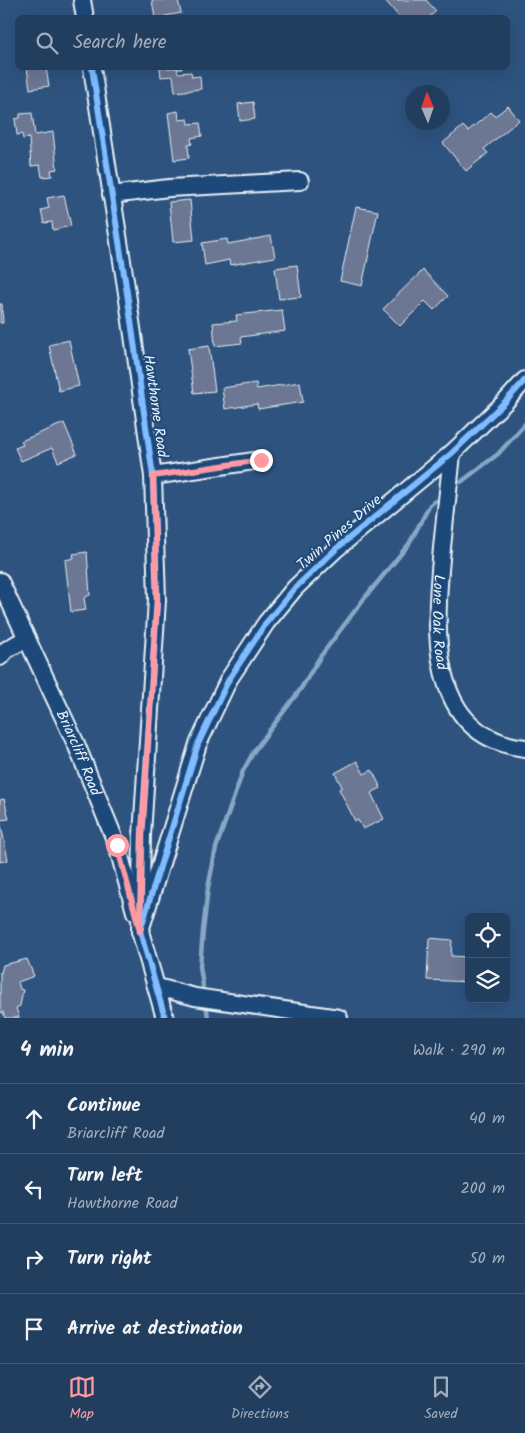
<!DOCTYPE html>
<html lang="en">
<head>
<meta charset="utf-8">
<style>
	:root { --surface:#223e5f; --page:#2e4968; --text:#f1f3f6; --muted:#a2aebd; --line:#3f5774; --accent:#ff9aa2 }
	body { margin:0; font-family:Kalam,sans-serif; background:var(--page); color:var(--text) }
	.controls { position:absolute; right:15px; bottom:15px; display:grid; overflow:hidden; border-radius:8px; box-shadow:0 5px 20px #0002 }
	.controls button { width:45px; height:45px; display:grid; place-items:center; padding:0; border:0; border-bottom:1px solid var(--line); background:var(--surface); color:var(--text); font:25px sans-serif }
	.compass { position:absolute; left:405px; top:85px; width:45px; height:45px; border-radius:50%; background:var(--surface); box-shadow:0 5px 20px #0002; rotate:358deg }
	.stop { position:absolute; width:15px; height:15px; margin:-11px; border:4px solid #ff9aa2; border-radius:50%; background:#fff }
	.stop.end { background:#ff9aa2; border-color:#fff; box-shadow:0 1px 5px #0008 }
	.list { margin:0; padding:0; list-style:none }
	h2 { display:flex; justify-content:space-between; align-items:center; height:65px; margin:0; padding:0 20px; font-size:21px }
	h2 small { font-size:16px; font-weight:400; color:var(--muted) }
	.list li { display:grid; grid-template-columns:32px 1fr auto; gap:15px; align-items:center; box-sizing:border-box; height:70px; padding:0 20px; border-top:1px solid var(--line) }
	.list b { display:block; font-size:19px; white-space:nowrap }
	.list p { margin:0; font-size:16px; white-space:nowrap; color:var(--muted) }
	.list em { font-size:16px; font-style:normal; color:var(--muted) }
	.icon { flex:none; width:28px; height:28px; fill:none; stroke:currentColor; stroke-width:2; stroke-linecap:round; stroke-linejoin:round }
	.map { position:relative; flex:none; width:525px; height:1018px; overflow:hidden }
	.search { position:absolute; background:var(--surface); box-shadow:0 5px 20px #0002; left:15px; right:15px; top:15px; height:55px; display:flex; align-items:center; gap:12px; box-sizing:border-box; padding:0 18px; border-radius:8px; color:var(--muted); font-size:19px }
	.sheet { height:345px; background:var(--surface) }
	nav { display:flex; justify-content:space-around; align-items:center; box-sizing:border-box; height:70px; border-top:1px solid var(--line); background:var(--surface); font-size:14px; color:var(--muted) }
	nav a { display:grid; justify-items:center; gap:2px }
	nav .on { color:var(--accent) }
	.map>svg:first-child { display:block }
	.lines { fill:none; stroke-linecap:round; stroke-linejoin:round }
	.stream { stroke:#88a7c5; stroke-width:4.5 }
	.building { fill:#6c7793; stroke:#e8f1f8 }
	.minor-casing { stroke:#e8f1f8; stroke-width:20 }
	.minor { stroke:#1f4a7a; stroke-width:16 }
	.cycleway-casing { stroke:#1f4a7a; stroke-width:9 }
	.cycleway { stroke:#80bcff; stroke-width:6 }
	.route { stroke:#ff9aa2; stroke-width:6 }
	.labels { text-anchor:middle; stroke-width:4; stroke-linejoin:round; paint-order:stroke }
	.street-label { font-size:15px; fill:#e8f1f8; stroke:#1f4a7a }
</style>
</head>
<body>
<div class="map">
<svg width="525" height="1018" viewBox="0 0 525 1018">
	<rect width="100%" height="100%" fill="#2e537f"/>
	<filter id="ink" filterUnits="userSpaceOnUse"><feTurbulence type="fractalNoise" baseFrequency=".02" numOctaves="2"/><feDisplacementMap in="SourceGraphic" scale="10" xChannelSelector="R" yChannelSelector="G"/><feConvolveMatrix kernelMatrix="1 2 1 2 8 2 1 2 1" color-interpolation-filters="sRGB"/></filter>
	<g filter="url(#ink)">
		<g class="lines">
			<g class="stream">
				<polyline points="461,482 498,454 525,424"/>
				<polyline points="203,986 200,966 203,931 208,888 216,848 243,771 254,751 300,690 320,657 363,600 409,544 430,505 435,501"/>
				<polyline points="206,1003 208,1018"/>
			</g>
		</g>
		<g class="building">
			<polygon points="152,0 178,0 181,13 155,18"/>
			<polygon points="385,0 426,0 436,11 428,18 400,18"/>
			<polygon points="27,68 46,68 49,86 30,89"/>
			<polygon points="160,68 182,68 182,69 177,69 178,73 191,72 192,77 200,76 201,89 175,92 173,76 161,77"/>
			<polygon points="253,102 255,119 240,121 238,104"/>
			<polygon points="508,106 519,120 484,149 488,153 466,171 443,143 463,126 468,131 491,112 495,116"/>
			<polygon points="178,111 179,120 188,119 189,124 200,123 202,136 191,138 192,144 188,145 189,158 174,160 168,113"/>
			<polygon points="32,113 35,135 53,132 57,169 51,170 52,176 42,177 40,165 31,166 29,138 23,139 22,134 17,135 15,119 20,118 20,114"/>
			<polygon points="64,195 71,226 53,230 52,222 44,223 41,210 49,208 47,198"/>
			<polygon points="190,200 194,240 173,242 169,202"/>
			<polygon points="356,207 378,211 362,286 340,281"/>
			<polygon points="271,236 275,257 230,265 229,260 205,265 202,243 227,239 228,244"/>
			<polygon points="297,265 301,297 279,299 275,268"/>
			<polygon points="423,270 448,296 434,310 425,301 400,326 383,309"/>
			<polygon points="0,304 2,304 3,323 0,323"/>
			<polygon points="282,310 285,331 241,337 242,343 215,346 213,323 237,321 236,315"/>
			<polygon points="69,340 79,386 59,391 49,345"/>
			<polygon points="209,346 215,391 194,393 188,349"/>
			<polygon points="300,382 303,402 258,409 257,404 225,409 222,388 256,383 257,389"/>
			<polygon points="64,423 77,454 58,462 52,448 21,461 15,448 23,445 21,441"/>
			<polygon points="87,552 90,595 84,598 86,610 71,612 65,560 74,558 73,554"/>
			<polygon points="357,761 364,774 372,770 381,788 371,793 384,819 363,829 358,820 355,821 339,789 342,787 335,773"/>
			<polygon points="4,799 9,819 0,820 8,860 0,862 0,800"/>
			<polygon points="429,938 452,940 451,956 469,957 469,982 427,980"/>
			<polygon points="27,959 34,976 18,982 20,989 23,990 20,1006 16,1008 19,1018 5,1018 3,1012 0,1013 0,972 1,973 3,965"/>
		</g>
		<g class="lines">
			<g class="minor-casing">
				<g id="minor">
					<polyline points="82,0 85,18"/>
					<polyline points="92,68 127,293 153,476 157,600 142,835 140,931"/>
					<polyline points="111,195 169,188 300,181"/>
					<path id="s1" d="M452,453C449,485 445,516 442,548C435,622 424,736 525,748"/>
					<polyline points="153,476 261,460"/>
					<path id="s2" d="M0,581L76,744L117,845L135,912"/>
					<polyline points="0,657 6,650 27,638"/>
					<polyline points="157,987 195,997 339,1018"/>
					<polyline points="165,1018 140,931 198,744 229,679 266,623 295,588 336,549 452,453 506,401 525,380"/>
				</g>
			</g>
			<use href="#minor" class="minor"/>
			<g class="cycleway-casing">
				<g id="cycleway">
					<polyline points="92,68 127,293 153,476 157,600 142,835 140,931"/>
					<polyline points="165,1018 140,931 198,744 229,679 266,623 295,588 336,549 452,453 506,401 525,380"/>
				</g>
			</g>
			<use href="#cycleway" class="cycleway"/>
		</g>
	</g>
	<g class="lines" filter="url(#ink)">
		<polyline class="route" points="117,845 140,931 142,835 157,600 153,476 261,460"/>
	</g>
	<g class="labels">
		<g class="street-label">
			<text transform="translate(156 406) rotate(82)" y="5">Hawthorne Road</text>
			<text transform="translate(339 532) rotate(-41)" y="5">Twin Pines Drive</text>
			<text dy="5" stroke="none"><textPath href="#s1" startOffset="170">Lone Oak Road</textPath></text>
			<text dy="5" stroke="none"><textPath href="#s2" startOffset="189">Briarcliff Road</textPath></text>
		</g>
	</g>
</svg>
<div class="controls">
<button><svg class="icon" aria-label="locate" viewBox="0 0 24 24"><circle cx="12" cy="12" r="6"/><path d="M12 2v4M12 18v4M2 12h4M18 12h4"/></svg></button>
<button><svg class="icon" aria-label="layers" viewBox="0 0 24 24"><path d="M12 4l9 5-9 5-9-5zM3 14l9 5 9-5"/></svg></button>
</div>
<svg class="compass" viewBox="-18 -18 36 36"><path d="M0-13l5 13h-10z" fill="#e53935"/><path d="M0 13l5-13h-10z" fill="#a2aebd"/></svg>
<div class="stop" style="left:117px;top:845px"></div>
<div class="stop end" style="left:261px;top:460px"></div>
<div class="search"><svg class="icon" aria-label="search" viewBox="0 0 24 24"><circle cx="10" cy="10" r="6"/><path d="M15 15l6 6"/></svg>Search here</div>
</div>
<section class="sheet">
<h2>4 min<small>Walk · 290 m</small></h2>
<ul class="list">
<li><svg class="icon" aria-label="ahead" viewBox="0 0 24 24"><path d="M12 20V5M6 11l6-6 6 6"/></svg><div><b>Continue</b><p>Briarcliff Road</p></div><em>40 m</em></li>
<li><svg class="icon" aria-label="left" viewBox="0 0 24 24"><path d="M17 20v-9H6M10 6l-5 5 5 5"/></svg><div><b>Turn left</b><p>Hawthorne Road</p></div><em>200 m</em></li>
<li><svg class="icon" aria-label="right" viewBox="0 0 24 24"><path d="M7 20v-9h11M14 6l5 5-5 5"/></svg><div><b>Turn right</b></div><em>50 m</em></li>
<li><svg class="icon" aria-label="arrive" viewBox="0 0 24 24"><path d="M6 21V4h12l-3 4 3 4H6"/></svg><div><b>Arrive at destination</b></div></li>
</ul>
</section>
<nav>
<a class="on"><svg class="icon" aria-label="map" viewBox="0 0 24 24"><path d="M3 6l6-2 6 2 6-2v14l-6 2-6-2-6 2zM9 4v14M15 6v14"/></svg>Map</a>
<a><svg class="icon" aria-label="directions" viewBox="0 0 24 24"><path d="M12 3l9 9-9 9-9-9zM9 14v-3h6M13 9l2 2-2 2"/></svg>Directions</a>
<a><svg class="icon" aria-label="saved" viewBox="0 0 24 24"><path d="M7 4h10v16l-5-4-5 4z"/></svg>Saved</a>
</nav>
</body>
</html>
